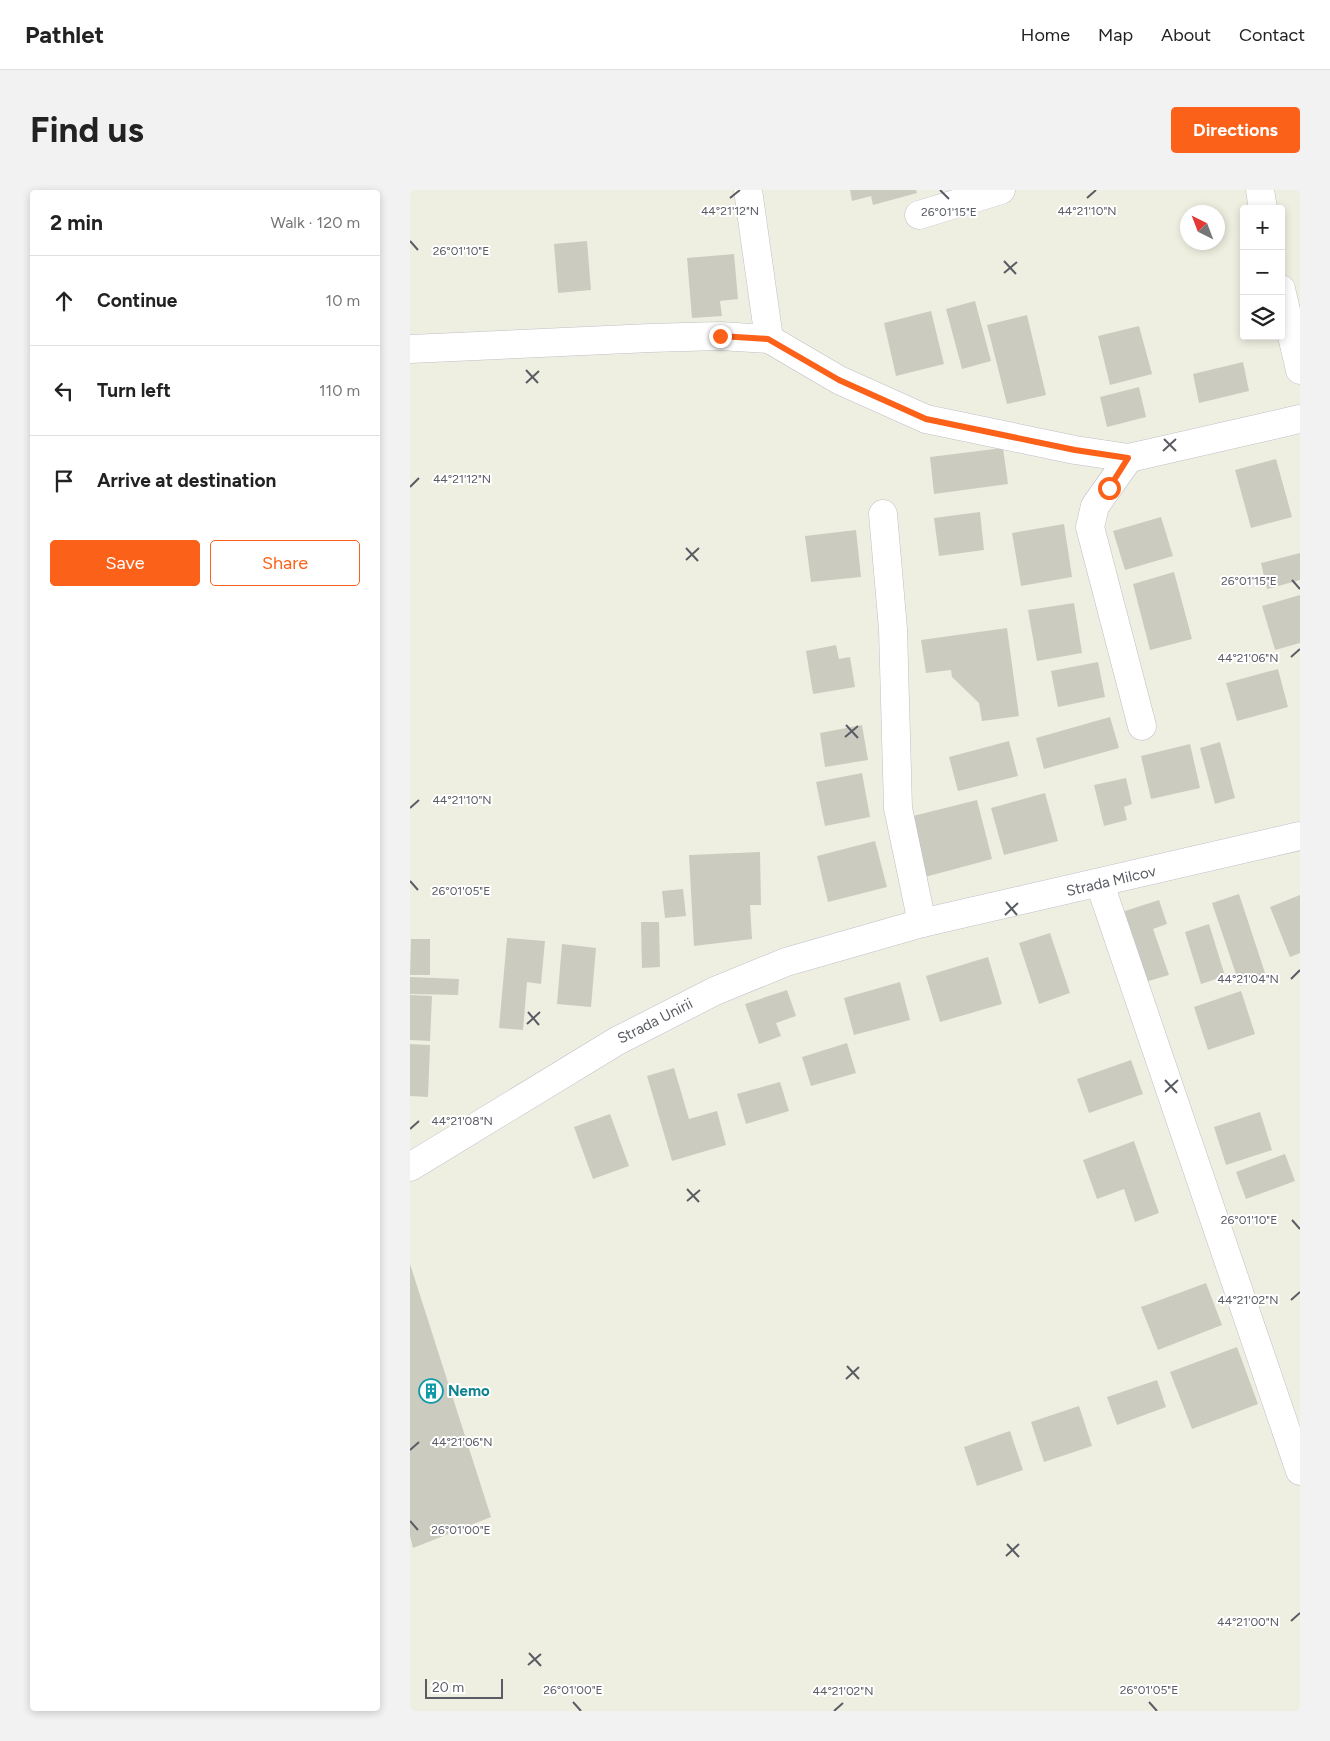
<!DOCTYPE html>
<html lang="en">
<head>
<meta charset="utf-8">
<style>
	:root { --surface:#fff; --page:#f2f2f2; --text:#222; --muted:#767676; --line:#e0e0e0; --accent:#fc611a }
	body { margin:0; font-family:Figtree,sans-serif; background:var(--page); color:var(--text) }
	.controls { position:absolute; right:15px; top:15px; display:grid; overflow:hidden; border-radius:5px; box-shadow:0 2px 8px #0003 }
	.controls button { width:45px; height:45px; display:grid; place-items:center; padding:0; border:0; border-bottom:1px solid var(--line); background:var(--surface); color:var(--text); font:25px sans-serif }
	.compass { position:absolute; left:770px; top:15px; width:45px; height:45px; border-radius:50%; background:var(--surface); box-shadow:0 2px 8px #0003; rotate:318deg }
	.scale { position:absolute; left:15px; bottom:12px; width:78px; box-sizing:border-box; padding-left:5px; border:2px solid #5a5c64; border-top:0; font-size:14px; line-height:18px; white-space:nowrap; color:#5a5c64; -webkit-text-stroke:4px #fff; paint-order:stroke }
	.stop { position:absolute; width:15px; height:15px; margin:-11px; border:4px solid #fc611a; border-radius:50%; background:#fff }
	.stop.end { background:#fc611a; border-color:#fff; box-shadow:0 1px 5px #0008 }
	.list { margin:0; padding:0; list-style:none }
	h2 { display:flex; justify-content:space-between; align-items:center; height:65px; margin:0; padding:0 20px; font-size:21px }
	h2 small { font-size:16px; font-weight:400; color:var(--muted) }
	.list li { display:grid; grid-template-columns:32px 1fr auto; gap:15px; align-items:center; box-sizing:border-box; height:90px; padding:0 20px; border-top:1px solid var(--line) }
	.list b { display:block; font-size:19px; white-space:nowrap }
	.list em { font-size:16px; font-style:normal; color:var(--muted) }
	.actions { display:flex; gap:10px; padding:15px 20px }
	.actions a { flex:1; padding:11px 0; border:1px solid var(--accent); border-radius:5px; text-align:center; font-size:18px; color:var(--accent) }
	.actions .main { background:var(--accent); color:#fff }
	.icon { flex:none; width:28px; height:28px; fill:none; stroke:currentColor; stroke-width:2; stroke-linecap:round; stroke-linejoin:round }
	.map { position:relative; flex:none; width:890px; height:1521px; overflow:hidden; border-radius:5px }
	header { display:flex; align-items:center; gap:30px; box-sizing:border-box; height:70px; padding:0 25px; background:var(--surface); border-bottom:1px solid var(--line) }
	header strong { font-size:24px }
	nav { display:flex; gap:28px; margin-inline-start:auto; font-size:18px }
	.intro { display:flex; align-items:center; justify-content:space-between; box-sizing:border-box; height:120px; padding:0 30px }
	h1 { margin:0; font-size:35px }
	.button { padding:12px 22px; border-radius:5px; background:var(--accent); color:#fff; font-size:18px; font-weight:700 }
	main { display:flex; gap:30px; padding:0 30px }
	aside { flex:1; background:var(--surface); border-radius:5px; box-shadow:0 2px 8px #0003 }
	.map>svg:first-child { display:block }
	.building { fill:#cccbc0 }
	.lines { fill:none; stroke-linecap:round; stroke-linejoin:round }
	.street-casing { stroke:#bebfc7; stroke-width:29 }
	.secondary-casing { stroke:#bec0c9; stroke-width:29 }
	.street { stroke:#fff; stroke-width:28 }
	.secondary { stroke:#fff; stroke-width:28 }
	.route { stroke:#fc611a; stroke-width:6 }
	.ticks { fill:none; stroke:#5a5c64; stroke-width:2 }
	.labels { text-anchor:middle; stroke-width:4; stroke-linejoin:round; paint-order:stroke }
	.street-label { font-size:15px; fill:#5a5c64; stroke:#fff }
	.culture-label { font-size:15px; font-weight:bold; fill:#0d838f; stroke:#fff; text-anchor:start }
	.ticks-label { font-size:12px; text-anchor:middle; fill:#5a5c64; stroke:#fff; stroke-width:4; stroke-linejoin:round; paint-order:stroke }
</style>
</head>
<body>
<header>
<strong>Pathlet</strong>
<nav><a>Home</a><a>Map</a><a>About</a><a>Contact</a></nav>
</header>
<div class="intro"><h1>Find us</h1><a class="button">Directions</a></div>
<main>
<aside>
<h2>2 min<small>Walk · 120 m</small></h2>
<ul class="list">
<li><svg class="icon" aria-label="ahead" viewBox="0 0 24 24"><path d="M12 20V5M6 11l6-6 6 6"/></svg><div><b>Continue</b></div><em>10 m</em></li>
<li><svg class="icon" aria-label="left" viewBox="0 0 24 24"><path d="M17 20v-9H6M10 6l-5 5 5 5"/></svg><div><b>Turn left</b></div><em>110 m</em></li>
<li><svg class="icon" aria-label="arrive" viewBox="0 0 24 24"><path d="M6 21V4h12l-3 4 3 4H6"/></svg><div><b>Arrive at destination</b></div></li>
</ul>
<div class="actions"><a class="main">Save</a><a>Share</a></div>
</aside>
<div class="map">
<svg width="890" height="1521" viewBox="0 0 890 1521">
	<rect width="100%" height="100%" fill="#efefe1"/>
	<g class="building">
		<polygon points="440,0 506,0 507,3 463,15 461,6 442,11"/>
		<polygon points="177,51 181,100 148,103 144,54"/>
		<polygon points="324,64 328,109 310,111 312,126 282,128 277,68"/>
		<polygon points="565,111 581,171 552,179 536,119"/>
		<polygon points="521,121 534,174 486,186 474,133"/>
		<polygon points="617,125 636,205 597,214 577,135"/>
		<polygon points="729,136 742,184 700,195 688,146"/>
		<polygon points="833,172 839,201 789,213 783,184"/>
		<polygon points="729,197 736,227 697,237 690,207"/>
		<polygon points="593,258 598,294 524,304 520,267"/>
		<polygon points="866,269 882,327 841,338 825,280"/>
		<polygon points="570,322 574,360 529,366 524,328"/>
		<polygon points="751,327 763,366 715,380 703,341"/>
		<polygon points="654,334 662,387 611,396 602,343"/>
		<polygon points="446,340 451,387 401,392 395,346"/>
		<polygon points="890,363 890,390 857,399 851,373"/>
		<polygon points="764,382 782,449 740,460 723,394"/>
		<polygon points="890,405 890,453 865,460 852,416"/>
		<polygon points="664,413 672,463 627,471 618,420"/>
		<polygon points="597,438 609,526 572,531 569,513 542,487 541,480 516,483 511,450"/>
		<polygon points="426,455 429,469 440,467 445,497 403,504 396,461"/>
		<polygon points="688,472 695,507 648,517 641,481"/>
		<polygon points="868,479 878,517 827,531 816,493"/>
		<polygon points="700,527 709,558 634,579 626,548"/>
		<polygon points="452,535 458,570 415,577 410,543"/>
		<polygon points="599,551 608,586 548,601 539,567"/>
		<polygon points="810,552 825,608 805,614 790,558"/>
		<polygon points="780,554 790,598 741,609 731,566"/>
		<polygon points="452,583 460,627 415,636 406,592"/>
		<polygon points="716,588 722,614 714,617 717,630 694,636 684,595"/>
		<polygon points="635,603 648,651 594,665 581,618"/>
		<polygon points="567,610 582,669 515,687 499,627"/>
		<polygon points="465,651 477,697 418,712 407,666"/>
		<polygon points="350,662 351,715 340,715 342,749 284,756 279,665"/>
		<polygon points="273,699 276,726 255,728 252,701"/>
		<polygon points="829,704 856,786 830,796 802,713"/>
		<polygon points="890,705 890,763 880,767 860,717"/>
		<polygon points="749,710 757,734 743,739 759,785 735,792 712,722"/>
		<polygon points="231,732 249,732 250,777 232,778"/>
		<polygon points="799,734 815,786 791,794 775,742"/>
		<polygon points="640,743 660,803 629,814 609,753"/>
		<polygon points="97,748 135,751 131,794 117,792 113,840 89,838"/>
		<polygon points="1,749 20,749 20,785 0,785"/>
		<polygon points="152,754 186,758 181,817 147,814"/>
		<polygon points="578,767 592,814 530,832 516,786"/>
		<polygon points="0,787 49,789 48,805 0,804"/>
		<polygon points="490,792 500,830 444,845 434,808"/>
		<polygon points="377,800 386,826 366,833 371,846 349,854 335,814"/>
		<polygon points="831,801 845,844 798,860 784,817"/>
		<polygon points="0,805 22,806 20,851 0,850"/>
		<polygon points="437,853 446,883 401,896 392,867"/>
		<polygon points="0,854 20,855 18,907 0,906"/>
		<polygon points="721,870 733,904 679,923 667,889"/>
		<polygon points="264,878 279,929 307,921 316,955 262,971 237,886"/>
		<polygon points="370,892 379,921 336,934 327,904"/>
		<polygon points="850,922 862,960 816,975 804,937"/>
		<polygon points="200,924 219,976 183,989 164,937"/>
		<polygon points="724,951 749,1023 725,1032 714,999 687,1009 673,970"/>
		<polygon points="875,964 885,991 836,1009 826,982"/>
		<polygon points="0,1074 81,1327 3,1358 0,1346"/>
		<polygon points="796,1093 812,1135 748,1160 731,1117"/>
		<polygon points="827,1157 848,1214 782,1239 760,1182"/>
		<polygon points="747,1190 756,1217 707,1235 697,1207"/>
		<polygon points="669,1216 682,1256 634,1272 621,1232"/>
		<polygon points="600,1241 613,1280 567,1296 554,1257"/>
	</g>
	<g class="lines">
		<g class="street-casing">
			<g id="street">
				<polyline points="338,0 359,149"/>
				<polyline points="850,0 853,19"/>
				<polyline points="509,25 591,0"/>
				<polyline points="871,99 890,180"/>
				<polyline points="0,159 240,148 310,146 359,149 429,190 516,229 665,260 719,268 890,229"/>
				<polyline points="719,268 685,316 680,337 732,536"/>
				<polyline points="473,324 483,439 488,618 512,733"/>
				<polyline points="690,694 890,1281"/>
			</g>
		</g>
		<g class="secondary-casing">
			<polyline id="secondary" points="0,977 207,851 305,801 376,772 512,733 890,646"/>
		</g>
		<use href="#street" class="street"/>
		<use href="#secondary" class="secondary"/>
	</g>
	<g class="lines">
		<polyline class="route" points="310,146 358,149 429,190 516,229 665,260 718,268 699,298"/>
	</g>
	<path class="ticks" d="M530,0L539,9M320,8L330,0M677,8L686,0M0,51L8,60M594,71L606,84M594,83L607,72M116,180L128,193M116,193L129,181M754,249L766,261M753,261L766,249M0,297L9,288M276,358L288,371M276,370L289,358M882,390L890,399M881,467L890,459M436,535L448,548M435,547L448,536M0,618L9,610M0,691L8,700M596,712L607,725M595,725L608,713M881,789L890,780M118,822L129,835M117,834L130,822M755,890L767,903M755,902L768,890M0,939L9,931M277,999L289,1012M277,1011L290,1000M882,1030L890,1039M881,1110L890,1102M437,1176L449,1189M436,1189L449,1177M0,1260L9,1252M0,1331L8,1340M597,1354L609,1367M596,1366L609,1354M881,1431L890,1423M119,1463L131,1476M118,1475L131,1464M163,1512L171,1521M739,1512L747,1521M424,1521L433,1513"/>
	<defs>
		<g id="building-ring" transform="scale(1.25)"><circle r="9.5" fill="#fff" stroke="#0f9aa8" stroke-width="1.5"/><path d="M-4-6H4V6H1V3H-1V6H-4ZM-2.5-4.3h1.7v1.8h-1.7ZM.8-4.3h1.7v1.8H.8ZM-2.5-1h1.7V.8h-1.7ZM.8-1h1.7V.8H.8Z" fill="#0f9aa8"/></g>
	</defs>
	<g fill-rule="evenodd">
		<use href="#building-ring" x="21" y="1201"/>
	</g>
	<g class="labels">
		<g class="street-label">
			<text transform="translate(701 691) rotate(-13)" y="5">Strada Milcov</text>
			<text transform="translate(245 831) rotate(-27)" y="5">Strada Unirii</text>
		</g>
		<g class="culture-label">
			<text x="38" y="1206">Nemo</text>
		</g>
	</g>
	<g class="ticks-label">
		<text x="320" y="25">44°21'12"N</text>
		<text x="677" y="25">44°21'10"N</text>
		<text x="539" y="26">26°01'15"E</text>
		<text x="51" y="65">26°01'10"E</text>
		<text x="52" y="293">44°21'12"N</text>
		<text x="839" y="395">26°01'15"E</text>
		<text x="838" y="472">44°21'06"N</text>
		<text x="52" y="614">44°21'10"N</text>
		<text x="51" y="705">26°01'05"E</text>
		<text x="838" y="793">44°21'04"N</text>
		<text x="52" y="935">44°21'08"N</text>
		<text x="839" y="1034">26°01'10"E</text>
		<text x="838" y="1114">44°21'02"N</text>
		<text x="52" y="1256">44°21'06"N</text>
		<text x="51" y="1344">26°01'00"E</text>
		<text x="838" y="1436">44°21'00"N</text>
		<text x="163" y="1504">26°01'00"E</text>
		<text x="739" y="1504">26°01'05"E</text>
		<text x="433" y="1505">44°21'02"N</text>
	</g>
</svg>
<div class="controls">
<button>+</button>
<button>−</button>
<button><svg class="icon" aria-label="layers" viewBox="0 0 24 24"><path d="M12 4l9 5-9 5-9-5zM3 14l9 5 9-5"/></svg></button>
</div>
<svg class="compass" viewBox="-18 -18 36 36"><path d="M0-13l5 13h-10z" fill="#e53935"/><path d="M0 13l5-13h-10z" fill="#767676"/></svg>
<div class="scale">20 m</div>
<div class="stop" style="left:699px;top:298px"></div>
<div class="stop end" style="left:310px;top:146px"></div>
</div>
</main>
</body>
</html>
